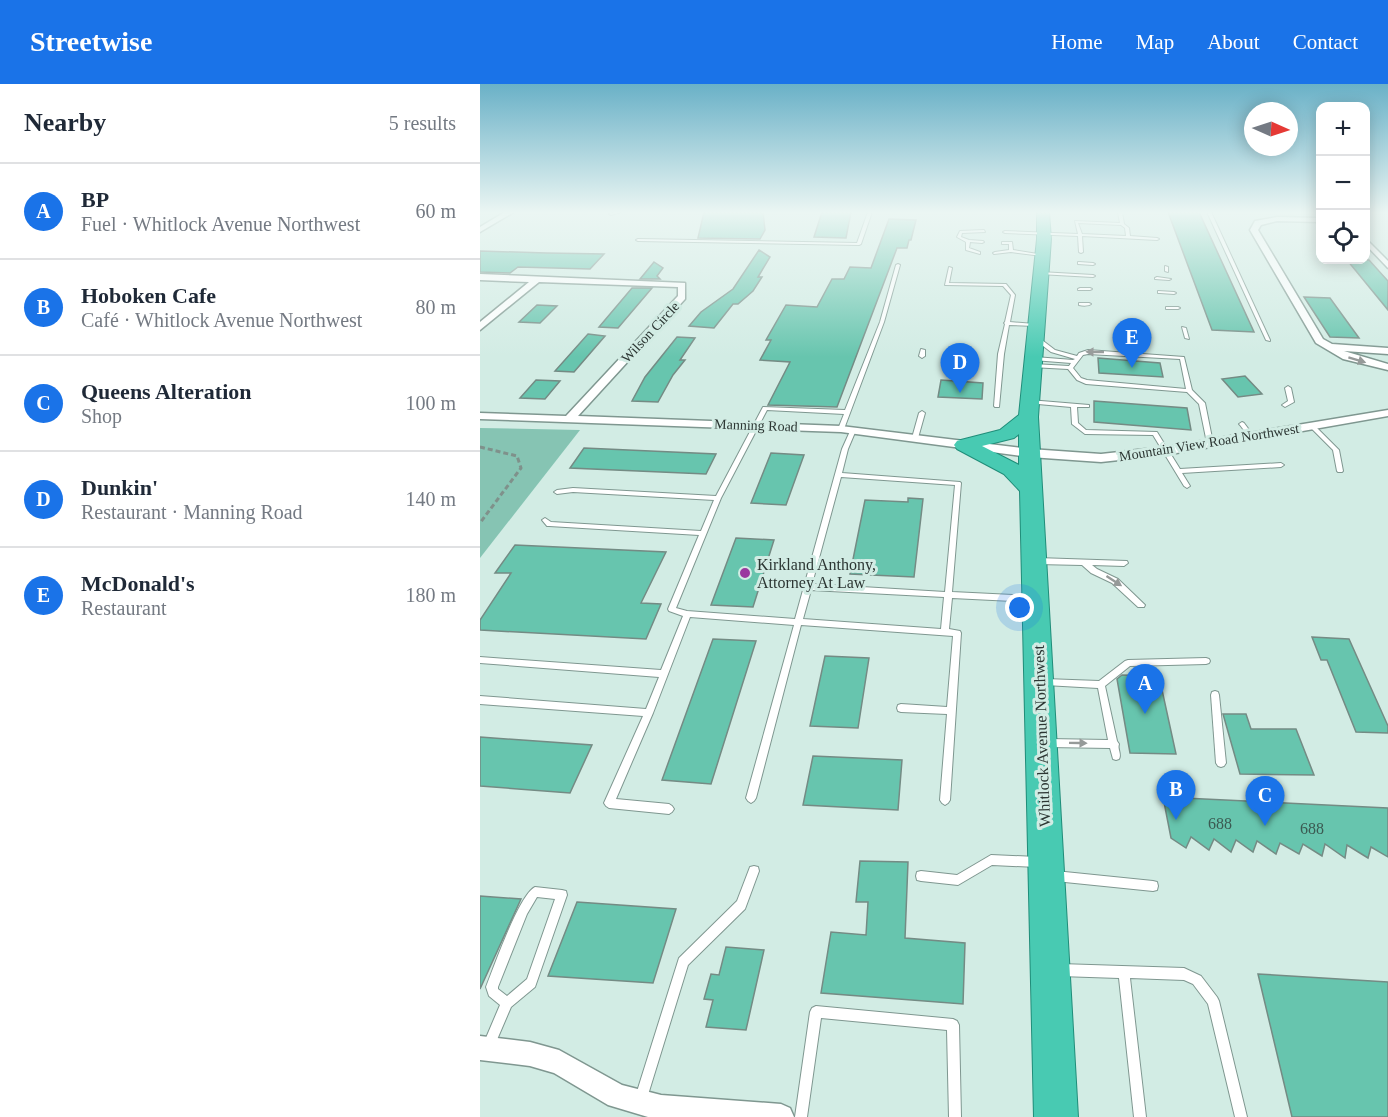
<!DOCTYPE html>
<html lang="en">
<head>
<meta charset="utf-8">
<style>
	:root { --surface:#fff; --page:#f2f2f3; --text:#1f2937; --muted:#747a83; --line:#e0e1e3; --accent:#1a73e8 }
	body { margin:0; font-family:"Times New Roman",serif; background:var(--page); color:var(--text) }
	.controls { position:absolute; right:18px; top:18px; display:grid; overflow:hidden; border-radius:12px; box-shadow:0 3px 15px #0003 }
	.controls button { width:54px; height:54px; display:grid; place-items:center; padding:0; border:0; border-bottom:2px solid var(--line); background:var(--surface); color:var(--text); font:30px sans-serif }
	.compass { position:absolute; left:764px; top:18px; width:54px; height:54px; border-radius:50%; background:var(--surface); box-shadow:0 3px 15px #0003; rotate:93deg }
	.you { position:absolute; left:540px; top:524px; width:21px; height:21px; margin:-15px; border:4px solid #fff; border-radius:50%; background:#1a73e8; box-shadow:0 0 0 9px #1a73e833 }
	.badge { display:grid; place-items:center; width:39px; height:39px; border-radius:50%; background:var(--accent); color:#fff; font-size:20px; font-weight:700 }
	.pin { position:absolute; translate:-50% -50px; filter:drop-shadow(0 2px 3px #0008) }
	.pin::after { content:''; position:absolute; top:32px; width:21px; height:18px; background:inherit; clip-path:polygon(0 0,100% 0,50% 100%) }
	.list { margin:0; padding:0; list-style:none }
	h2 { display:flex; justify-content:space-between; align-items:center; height:78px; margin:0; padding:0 24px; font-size:26px }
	h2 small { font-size:20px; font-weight:400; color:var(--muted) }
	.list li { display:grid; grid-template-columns:39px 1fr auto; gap:18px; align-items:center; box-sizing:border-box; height:96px; padding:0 24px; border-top:2px solid var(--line) }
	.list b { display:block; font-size:22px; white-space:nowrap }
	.list p { margin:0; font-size:20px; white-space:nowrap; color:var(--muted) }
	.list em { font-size:20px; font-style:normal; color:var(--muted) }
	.icon { flex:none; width:33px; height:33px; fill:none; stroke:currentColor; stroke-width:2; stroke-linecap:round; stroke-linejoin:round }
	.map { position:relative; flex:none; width:908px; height:1033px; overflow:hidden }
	header { display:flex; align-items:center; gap:36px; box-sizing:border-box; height:84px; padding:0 30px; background:var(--accent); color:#fff }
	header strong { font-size:28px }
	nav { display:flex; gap:33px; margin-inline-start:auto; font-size:21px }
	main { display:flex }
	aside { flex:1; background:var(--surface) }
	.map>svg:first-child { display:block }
	.green { fill:#86c4b3 }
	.building { fill:#67c5ae; stroke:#748b84; stroke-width:1.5 }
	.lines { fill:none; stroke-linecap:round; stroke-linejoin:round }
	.service-casing { stroke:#7f9790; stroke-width:2 }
	.minor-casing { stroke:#7f9790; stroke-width:3 }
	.trunk-casing { stroke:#208d79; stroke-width:2 }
	.path-far1 { stroke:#7f918b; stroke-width:2; stroke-dasharray:4.5 2; stroke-linecap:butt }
	.path { stroke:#7f918b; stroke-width:3; stroke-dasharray:5 3; stroke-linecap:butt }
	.service { fill:#fff; fill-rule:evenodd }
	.minor { fill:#fff; fill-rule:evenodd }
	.trunk { fill:#48cab2; fill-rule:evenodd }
	.oneway { fill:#969a99 }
	.poi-dot { fill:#9a389f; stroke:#d2ece4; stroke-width:2 }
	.labels { text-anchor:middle; stroke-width:6; stroke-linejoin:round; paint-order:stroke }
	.far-street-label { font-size:14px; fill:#2c3633; stroke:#d2ece4 }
	.poi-label { font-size:16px; fill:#2c3633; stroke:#d2ece4; text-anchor:start }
	.street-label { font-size:16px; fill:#2c3633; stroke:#d2ece4 }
	.near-number-label { font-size:16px; fill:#3b5a52 }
</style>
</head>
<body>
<header>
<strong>Streetwise</strong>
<nav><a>Home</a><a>Map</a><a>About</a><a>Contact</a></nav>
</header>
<main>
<aside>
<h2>Nearby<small>5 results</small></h2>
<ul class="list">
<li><span class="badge">A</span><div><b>BP</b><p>Fuel · Whitlock Avenue Northwest</p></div><em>60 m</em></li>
<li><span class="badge">B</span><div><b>Hoboken Cafe</b><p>Café · Whitlock Avenue Northwest</p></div><em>80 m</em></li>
<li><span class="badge">C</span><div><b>Queens Alteration</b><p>Shop</p></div><em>100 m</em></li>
<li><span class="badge">D</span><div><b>Dunkin'</b><p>Restaurant · Manning Road</p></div><em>140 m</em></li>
<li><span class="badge">E</span><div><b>McDonald's</b><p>Restaurant</p></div><em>180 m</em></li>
</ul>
</aside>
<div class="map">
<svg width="908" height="1033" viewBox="0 0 908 1033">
	<rect width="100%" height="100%" fill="#d2ece4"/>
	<polygon class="green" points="0,344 100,346 0,474"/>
	<g class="building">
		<polygon points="224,128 283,128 285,146 280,155 218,154"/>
		<polygon points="342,128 371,128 366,154 334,153"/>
		<polygon points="688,128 719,128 774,248 732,246"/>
		<polygon points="409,135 436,136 431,156 429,156 427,164 417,164 357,323 288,321 310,278 280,276 291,256 286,256 306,221 337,223 352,195 364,195 370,183 391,184"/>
		<polygon points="279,166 290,173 278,193 282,193 273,207 258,220 253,220 234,244 209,242 221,228 253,205"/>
		<polygon points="0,167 67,169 124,170 110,185 38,183 30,189 0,188"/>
		<polygon points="867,176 889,176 908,197 908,226"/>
		<polygon points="174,178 183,184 177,192 180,195 160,195"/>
		<polygon points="152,204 172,204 138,244 119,243"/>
		<polygon points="824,213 850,214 879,254 850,253"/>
		<polygon points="57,221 77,222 60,239 39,238"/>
		<polygon points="108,250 125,252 94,288 75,287"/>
		<polygon points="197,253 215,254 200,276 205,276 193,291 178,318 152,317 165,293"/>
		<polygon points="618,274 680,279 683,293 619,289"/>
		<polygon points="765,292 782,310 758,313 742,295"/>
		<polygon points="56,296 80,297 65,315 40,314"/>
		<polygon points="461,296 503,299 502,315 458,313"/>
		<polygon points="614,317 707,324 711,346 614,338"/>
		<polygon points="104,364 236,370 226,390 90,384"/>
		<polygon points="291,369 324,371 306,421 271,419"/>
		<polygon points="428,414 443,415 434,493 370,490 385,416 428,418"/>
		<polygon points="256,454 294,456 273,523 231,521"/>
		<polygon points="35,461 186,468 161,519 181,520 166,555 0,546 0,536 31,489 15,489"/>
		<polygon points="832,553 869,555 908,642 908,649 876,648 847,576 841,576"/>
		<polygon points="233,555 276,557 231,700 182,696"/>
		<polygon points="345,572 389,574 378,644 330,642"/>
		<polygon points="642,591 679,592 696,670 650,669 637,595"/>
		<polygon points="743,630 766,630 771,645 816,645 834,691 760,690"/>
		<polygon points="0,653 112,661 90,709 0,702"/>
		<polygon points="333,672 422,676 418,726 323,721"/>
		<polygon points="683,713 908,724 908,773 891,763 888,774 867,761 865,774 845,760 842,772 823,760 819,770 800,759 796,770 777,757 773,768 756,756 751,768 734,755 729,766 711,753 706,764 691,754"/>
		<polygon points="380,777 428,778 425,854 485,859 483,920 341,909 351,848 386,851 388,818 376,818"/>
		<polygon points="0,812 41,815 0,905"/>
		<polygon points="97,818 196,825 173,899 68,892"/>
		<polygon points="246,863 284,866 266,946 226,943 233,916 224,915 231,890 239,891"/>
		<polygon points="778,890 908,898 908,1033 812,1033"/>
	</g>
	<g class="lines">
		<g class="service-casing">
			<g id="service">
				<polygon points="135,128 142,128 131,131 129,130"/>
				<polygon points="388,128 392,128 381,160 379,161 158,157 156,156 158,155 377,159"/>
				<path d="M638,128H642L644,140L649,144L650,152L677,154L679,155L677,156L602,152L603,168L601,169L599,168L598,152L525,149L523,148L525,147L598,150L595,137L640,139ZM598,139L641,141L645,144L646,152L602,150Z"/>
				<polygon points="727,128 731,128 790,256 790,257 786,256"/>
				<polygon points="504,146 505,148 482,149 481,153 489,156 503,157 504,158 502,159 490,158 489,164 500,168 500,170 486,166 486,158 477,153 480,147"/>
				<polygon points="523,158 532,158 533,166 564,171 562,172 531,168 514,170 513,169 515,168 529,166 529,160 522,160 522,158"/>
				<polygon points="599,178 613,179 615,180 613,181 598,180 598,178"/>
				<path d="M418,180L420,181L404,238L364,345L361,347L358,345L364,330L287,326L241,414L196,524L207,527L315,535L362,365L371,345H375L376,346L368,365L362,389L480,398L481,399L472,508L551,512L555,515L551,518L472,514L469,545L480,547L481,549L470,716L468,719L465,721L462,719L460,716L467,630L421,628L418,627L417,624L418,621L421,620L467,623L473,552L321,541L276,714L274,717L271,719L268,717L266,714L314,541L210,533L173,629L136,715L189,720L192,722L194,725L192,728L189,730L129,724L126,722L124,719L163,632L0,620V612L166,625L179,593L0,579V573L181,586L203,532L189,527L188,525L219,451L69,442H67L62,436L65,434L71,438L221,447L234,416L93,408L77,410L74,408L77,406L93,404L236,412L283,323L365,326L400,238L416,181ZM361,393L475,401L465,508L332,500ZM331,506L464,513L461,545L323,535Z"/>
				<polygon points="685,182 688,183 688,188 685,187"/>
				<polygon points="469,183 472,184 469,199 526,200 535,211 530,238 555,240 557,241 555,242 529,241 524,270 519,323 515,323 514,322 518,270 525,240 524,239 525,238 531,211 523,202 465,201"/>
				<polygon points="560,188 613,191 615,192 613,193 559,190 558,189"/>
				<polygon points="677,193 691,195 689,196 675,195 675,194"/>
				<polygon points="600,204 610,204 612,205 610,206 598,206 598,205"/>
				<polygon points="678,207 694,208 696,209 694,210 680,209 678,209"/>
				<path d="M599,219H609L611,220C609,222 603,222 599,221Z"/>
				<polygon points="686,223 698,223 700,224 698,225 686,225"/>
				<polygon points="702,243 706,244 709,255 705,254"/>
				<path d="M554,253H558L575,266L597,272L599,269L608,266L704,273L712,306L725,319L733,359L730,361L727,359L719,320L707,308L606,300L597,296L588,285L551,283V281L553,280L589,282L591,279L553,276L552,275L555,273L593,276L595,275L571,268L554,255ZM608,270L700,275L706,305L607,296L601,294L593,284L603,271Z"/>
				<polygon points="441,265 445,266 445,272 442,274 439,272"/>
				<polygon points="808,302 811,304 814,318 805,323 802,321 808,317 805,304"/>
				<polygon points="549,316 609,321 609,323 597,323 598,339 606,346 677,348 700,385 801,379 804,381 801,383 702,389 710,402 707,404 704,402 673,351 605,350 592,340 591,323 547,319 547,317"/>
				<polygon points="442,327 445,329 438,354 435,356 433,355 432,354 439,329"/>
				<polygon points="762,338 764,339 773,351 773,353 769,353 760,341 759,340"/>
				<polygon points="831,339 833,340 859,366 863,387 862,388 858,388 857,387 853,366 829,342 829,340"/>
				<polygon points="557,474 647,477 648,479 644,482 612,481 617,485 638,495 665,521 664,523 658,523 632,499 611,489 602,481 557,480 553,477"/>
				<path d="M726,574L729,575L730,577L729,579L726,580L650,582L625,602L637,657L639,660C637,665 642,670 639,675L636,676L633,675L630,664L568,663L565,662L564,659L565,656L568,655L628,656L618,604L565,601L562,600L561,598L562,596L565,595L619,597L645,577L648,576Z"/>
				<polygon points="735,607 738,608 739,611 746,679 744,682 741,683 738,682 736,679 731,611 732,608"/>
				<polygon points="511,771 557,773 561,774 562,778 561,782 557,783 512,781 478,801 441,797 437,796 436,792 437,788 441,787 477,791"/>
				<polygon points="274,782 278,783 279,787 265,825 208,881 167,1014 165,1018 161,1020 157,1018 155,1014 199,874 257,817 270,783"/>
				<polygon points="575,787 673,797 677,798 678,802 677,806 673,807 575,797 571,796 570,792 571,788"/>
				<path d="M55,803L82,806L86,807L87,811L55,903L31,923L13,965L9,967L5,965L3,961L20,921L9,912L6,903C14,883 39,811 55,803ZM57,813L75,815L47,895L27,912L18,905V903L47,830Z"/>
				<polygon points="580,880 704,884 721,892 737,913 739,917 767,1033 755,1033 728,920 713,900 704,896 650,894 666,1033 654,1033 639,894 580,892 576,890 574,886 576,882"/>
				<polygon points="336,922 473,935 477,937 479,941 481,1033 469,1033 467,946 341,934 327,1033 315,1033 330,928 332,924"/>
			</g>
		</g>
		<g class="minor-casing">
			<g id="minor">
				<polygon points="25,128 34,128 0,148 0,143"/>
				<polygon points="797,133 840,134 840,138 797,137 781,141 778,146 843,255 852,260 908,264 908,270 864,267 908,280 908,286 863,275 836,259 770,146 775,137"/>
				<polygon points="886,155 908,177 908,184 886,161"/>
				<polygon points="0,190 205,199 205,215 98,332 361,342 550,365 621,370 685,363 908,326 908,332 685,371 621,378 550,373 361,348 0,335 0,329 86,332 198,212 198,203 59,198 0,246 0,238 49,198 0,196"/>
				<polygon points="0,952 50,958 79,966 142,1001 181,1011 301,1020 310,1024 314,1033 168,1033 128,1021 74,989 50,982 0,976"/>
			</g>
		</g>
		<g class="trunk-casing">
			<path id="trunk" d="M557,128H569L571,155L558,333L598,1033H554L540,407L524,390L477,365L474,361L477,357L520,346L539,331L557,155ZM539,350V381L502,362L534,354Z"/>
		</g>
		<polyline class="path-far1" points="0,363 4,364"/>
		<polyline class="path" points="0,363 37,372 41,384 0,439"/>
		<use href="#service" class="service"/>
		<use href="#minor" class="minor"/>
		<use href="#trunk" class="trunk"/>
	</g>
	<defs><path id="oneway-solid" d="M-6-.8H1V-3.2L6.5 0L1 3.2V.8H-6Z" transform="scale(1.5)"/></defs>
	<g class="oneway">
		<use href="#oneway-solid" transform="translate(615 268) rotate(-179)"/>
		<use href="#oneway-solid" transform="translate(877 276) rotate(17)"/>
		<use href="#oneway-solid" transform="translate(634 497) rotate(33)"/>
		<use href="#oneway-solid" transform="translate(598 659) rotate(1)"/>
	</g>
	<linearGradient id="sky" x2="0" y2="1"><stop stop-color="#6ab1c7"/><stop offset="0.47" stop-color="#ebf6f3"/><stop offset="1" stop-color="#ebf6f3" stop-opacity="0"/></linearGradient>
	<rect width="908" height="273" fill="url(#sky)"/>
	<circle class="poi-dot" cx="265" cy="489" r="6"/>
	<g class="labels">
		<g class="far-street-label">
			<text transform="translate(170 248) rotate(-47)" y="5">Wilson Circle</text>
			<text transform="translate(276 341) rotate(2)" y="5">Manning Road</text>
			<text transform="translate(729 358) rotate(-9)" y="5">Mountain View Road Northwest</text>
		</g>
		<g class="poi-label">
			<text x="277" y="486">Kirkland Anthony,<tspan x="277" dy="18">Attorney At Law</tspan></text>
		</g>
		<g class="street-label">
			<text transform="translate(561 652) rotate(-92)" y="6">Whitlock Avenue Northwest</text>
		</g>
		<g class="near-number-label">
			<text x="740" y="745">688</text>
			<text x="832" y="750">688</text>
		</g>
	</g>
</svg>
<div class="controls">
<button>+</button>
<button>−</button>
<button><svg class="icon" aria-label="locate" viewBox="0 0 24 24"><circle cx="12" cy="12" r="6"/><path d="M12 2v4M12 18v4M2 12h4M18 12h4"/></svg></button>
</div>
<svg class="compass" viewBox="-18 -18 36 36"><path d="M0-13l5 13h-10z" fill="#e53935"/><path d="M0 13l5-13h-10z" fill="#747a83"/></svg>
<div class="you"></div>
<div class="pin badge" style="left:665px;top:630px">A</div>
<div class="pin badge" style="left:696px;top:736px">B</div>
<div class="pin badge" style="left:785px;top:742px">C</div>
<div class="pin badge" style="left:480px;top:309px">D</div>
<div class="pin badge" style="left:652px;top:284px">E</div>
</div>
</main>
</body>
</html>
